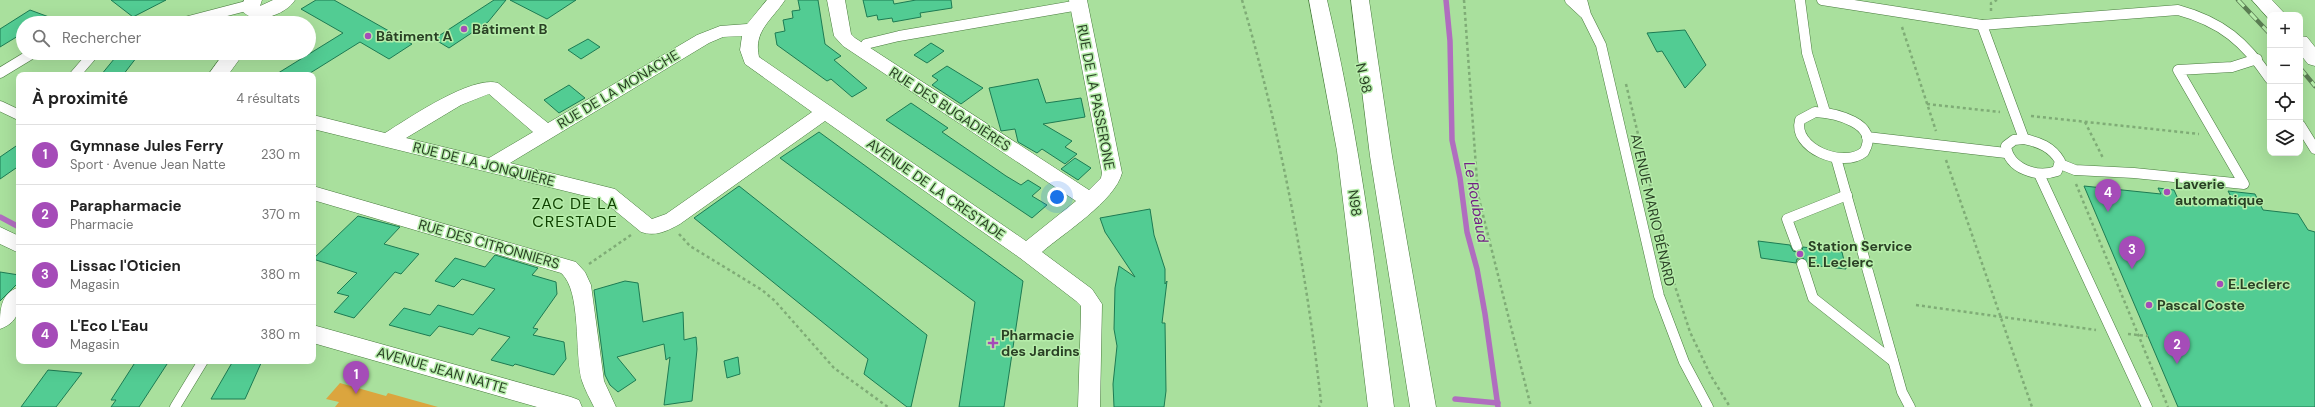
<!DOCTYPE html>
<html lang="fr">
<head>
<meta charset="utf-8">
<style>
	:root { --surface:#fff; --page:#f6f6f6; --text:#222; --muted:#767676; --line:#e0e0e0; --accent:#a54cb8 }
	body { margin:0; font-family:"DM Sans",sans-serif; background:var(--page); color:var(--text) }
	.controls { position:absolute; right:12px; top:12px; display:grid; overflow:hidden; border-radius:8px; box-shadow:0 4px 16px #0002 }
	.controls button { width:36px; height:36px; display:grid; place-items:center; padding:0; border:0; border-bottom:1px solid var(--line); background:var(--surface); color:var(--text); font:20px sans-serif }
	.you { position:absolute; left:1057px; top:197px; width:14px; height:14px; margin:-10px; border:3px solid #fff; border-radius:50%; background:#1a73e8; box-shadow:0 0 0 6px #1a73e833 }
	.badge { display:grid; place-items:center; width:26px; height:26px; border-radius:50%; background:var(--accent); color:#fff; font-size:13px; font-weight:700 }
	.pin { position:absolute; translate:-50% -33px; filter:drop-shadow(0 1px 2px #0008) }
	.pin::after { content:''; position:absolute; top:21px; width:14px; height:12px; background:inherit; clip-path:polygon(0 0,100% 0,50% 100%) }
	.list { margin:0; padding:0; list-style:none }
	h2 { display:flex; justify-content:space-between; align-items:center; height:52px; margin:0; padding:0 16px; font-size:17px }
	h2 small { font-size:13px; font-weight:400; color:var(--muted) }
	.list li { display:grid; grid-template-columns:26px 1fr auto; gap:12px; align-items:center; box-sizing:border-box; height:60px; padding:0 16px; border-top:1px solid var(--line) }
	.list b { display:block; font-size:15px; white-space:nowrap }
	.list p { margin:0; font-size:13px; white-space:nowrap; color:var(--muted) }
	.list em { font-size:13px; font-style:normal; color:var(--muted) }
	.icon { flex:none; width:22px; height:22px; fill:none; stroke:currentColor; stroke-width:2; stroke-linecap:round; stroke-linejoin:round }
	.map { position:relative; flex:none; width:2315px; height:407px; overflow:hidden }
	.search { position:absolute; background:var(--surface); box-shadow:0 4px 16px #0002; left:16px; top:16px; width:300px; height:44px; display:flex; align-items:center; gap:10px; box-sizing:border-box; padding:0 14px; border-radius:22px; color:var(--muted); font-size:15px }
	.panel { position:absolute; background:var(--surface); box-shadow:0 4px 16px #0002; left:16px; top:72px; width:300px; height:292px; border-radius:8px }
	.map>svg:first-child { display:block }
	.green { fill:#dba53e }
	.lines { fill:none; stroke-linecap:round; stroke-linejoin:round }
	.stream { stroke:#b06dbf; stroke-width:5.5 }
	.building { fill:#52cc93; stroke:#1d7b53 }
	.lane-casing { stroke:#487b3d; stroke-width:11 }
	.street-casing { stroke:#487b3d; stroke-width:1 }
	.secondary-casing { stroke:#487b3d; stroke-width:1 }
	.highway-casing { stroke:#487b3d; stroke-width:1 }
	.path { stroke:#7fac76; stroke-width:2.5; stroke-dasharray:3 3; stroke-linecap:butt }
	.lane { stroke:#fff; stroke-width:10 }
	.street { fill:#fff; fill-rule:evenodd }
	.secondary { fill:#fff; fill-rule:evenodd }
	.highway { fill:#fff; fill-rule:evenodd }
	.rail-casing { stroke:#5b7e53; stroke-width:4.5 }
	.rail { stroke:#b6edaa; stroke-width:3; stroke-dasharray:9; stroke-linecap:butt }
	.poi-dot { fill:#a54cb8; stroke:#b6edaa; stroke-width:1.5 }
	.labels { text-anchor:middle; stroke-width:3; stroke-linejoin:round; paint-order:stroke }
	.poi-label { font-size:14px; font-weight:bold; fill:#2a4125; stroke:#b6edaa; text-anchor:start }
	.street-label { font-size:14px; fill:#2a4125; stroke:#b6edaa }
	.water-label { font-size:15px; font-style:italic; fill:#732185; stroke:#b6edaa }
	.quarter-label { font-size:16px; letter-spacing:1px; fill:#0f4200; stroke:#b6edaa }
</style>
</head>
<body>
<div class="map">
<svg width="2315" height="407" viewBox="0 0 2315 407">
	<rect width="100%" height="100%" fill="#a9e09d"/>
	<polygon class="green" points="340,383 386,396 388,393 438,407 335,407 339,402 326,399"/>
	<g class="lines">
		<g class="stream">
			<polyline points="1446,0 1450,41 1452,140 1460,178 1467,232 1477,269 1485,314 1498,407"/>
			<polyline points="0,217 19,227"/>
			<polyline points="1455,399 1498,403"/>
		</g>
	</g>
	<g class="building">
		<polygon points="111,0 166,0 133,17"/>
		<polygon points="316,0 334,0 412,44 389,59 360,42 307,75 275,75 343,33 301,9"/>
		<polygon points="494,0 506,0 488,22 449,48 434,39"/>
		<polygon points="510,0 576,0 547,19"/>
		<polygon points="798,0 818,0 825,44 841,56 834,60 867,88 852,97 831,79 827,81 777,45 775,33 785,31 783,20 793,18 792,11 800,10"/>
		<polygon points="863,0 893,0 894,4 916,0 951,0 952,8 920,13 921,17 893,22 892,18 878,20 877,15 867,17"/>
		<polygon points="30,10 49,17 39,23 23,23 23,33 0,47 0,29"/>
		<polygon points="1685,30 1706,65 1685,88 1662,51 1657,52 1647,33"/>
		<polygon points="588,39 600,47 581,59 568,50"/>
		<polygon points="931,43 944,51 927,63 914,55"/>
		<polygon points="119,53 140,53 123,75 101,75"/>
		<polygon points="947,66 983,88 961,104 932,85 938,80 932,76"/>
		<polygon points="1038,79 1046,103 1081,98 1085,117 1043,124 1072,141 1065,147 1077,154 1065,164 1042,149 1037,153 1018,142 1015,129 1001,131 989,88"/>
		<polygon points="569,85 585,98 559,113 544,100"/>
		<polygon points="911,103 948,128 942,132 1006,176 1021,185 1028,180 1041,188 1032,196 1047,205 1032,218 886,120"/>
		<polygon points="819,132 1023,281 1004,407 959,407 975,302 780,158"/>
		<polygon points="19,144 19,166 0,179 0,157"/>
		<polygon points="1075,158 1091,168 1078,180 1061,169"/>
		<polygon points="739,186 927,335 911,407 907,407 864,374 868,359 694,218"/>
		<polygon points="2084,186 2161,194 2158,188 2174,190 2178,199 2236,206 2228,191 2255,194 2263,210 2298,214 2308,230 2315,232 2315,407 2178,407"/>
		<polygon points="1150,209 1154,235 1165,269 1165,284 1167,281 1162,323 1165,323 1166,391 1164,407 1114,407 1113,384 1117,346 1114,329 1115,288 1119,266 1135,277 1105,232 1100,218"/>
		<polygon points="358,216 400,227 384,244 419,254 401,274 395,272 354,318 334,312 349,296 337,293 357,273 313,259"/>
		<polygon points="1758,241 1790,245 1793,251 1796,252 1802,250 1803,247 1842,252 1846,269 1809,265 1803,258 1797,259 1796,263 1761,258"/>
		<polygon points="495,255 538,268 532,275 556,282 557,294 533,328 538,329 533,335 564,342 566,359 554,375 515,364 513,366 491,360 510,337 479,328 473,335 439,326 430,336 389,325 404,308 430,315 438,305 473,315 495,289 462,279 454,287 435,281 455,258 485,267"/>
		<polygon points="0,272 19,275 19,282 0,301"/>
		<polygon points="625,281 638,283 643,322 683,312 684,340 696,337 697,349 692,401 664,405 670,357 666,360 664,344 617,357 636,380 618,392 610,385 605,375 594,290"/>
		<polygon points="738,357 740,374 727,378 724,361"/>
		<polygon points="136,361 169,361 139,407 111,407 116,400 111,400"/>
		<polygon points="233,361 262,361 245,399 211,399"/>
		<polygon points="48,370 82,373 56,407 21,407"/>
	</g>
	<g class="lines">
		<g class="lane-casing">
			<g id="lane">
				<polyline points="1570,0 1584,13"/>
				<polyline points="1582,0 1586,15 1601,45 1659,296 1684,362 1708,407"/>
				<polyline points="1800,0 1807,53 1825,112"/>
				<path d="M1822,0L1982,25L2178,10C2222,22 2245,42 2270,79"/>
				<polyline points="181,23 250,5"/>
				<polyline points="1982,25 2024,139"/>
				<polyline points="866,44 899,36 1079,5"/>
				<polyline points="0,73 33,53"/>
				<polyline points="75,75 94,53"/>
				<polyline points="0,106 19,115"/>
				<path d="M1815,112C1834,113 1881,123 1864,152C1843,169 1792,148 1800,120Z"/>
				<polyline points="2300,125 2315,149"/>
				<polyline points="1867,137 2006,153"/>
				<path d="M2024,139C2039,142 2052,147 2060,161L2057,171C2037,178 2009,169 2006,146L2014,140Z"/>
				<polyline points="1836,158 1902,392 1910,407"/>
				<polyline points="2060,164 2075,170 2134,173 2244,184 2178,70 2232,67 2257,59"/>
				<polyline points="2039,174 2147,407"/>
				<polyline points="1797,246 1787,219 1847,195"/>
				<polyline points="1802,264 1813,298 1893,361"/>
				<polyline points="175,407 203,361"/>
			</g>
		</g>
		<g class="street-casing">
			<g id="street">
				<path d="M767,0H785C772,20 753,31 759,57L1026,241L1076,201L843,46L834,36L827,0H845L851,34L855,38L1089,190L1101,178L1102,173L1069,0H1087L1122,173C1115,201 1064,233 1042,252L1092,289L1102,304L1100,407H1078L1081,313V306L1076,301L1020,258L825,121L680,224C667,231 656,237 641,232L602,200L313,129V115L385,133C409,118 472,75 498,83L548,123L697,35L720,26L747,24ZM742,36L740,50L745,64L812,112L666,214L652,219L615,189L510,163L709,43L723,37ZM489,94L533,132L489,158L406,138L461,105Z"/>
				<path d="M313,186L576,262L585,272L591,285L604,381L616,407H594C590,399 585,390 582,381C574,354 582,291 561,273L313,200Z"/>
				<polygon points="0,227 19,236 19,253 0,244"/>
				<polygon points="313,325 571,397 579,400 582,407 537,407 313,343"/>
			</g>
		</g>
		<g class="secondary-casing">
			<g id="secondary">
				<path d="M244,0H262L260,6L273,0H295C286,15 252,27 241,9Z"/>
				<polygon points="2252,0 2272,0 2286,15 2270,15 2269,19"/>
				<polygon points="2300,36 2307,37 2315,47 2315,66 2308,64 2300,54"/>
				<polygon points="224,53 244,53 228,75 208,75"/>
				<path d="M19,287C19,306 22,321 0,329C0,309 0,294 19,287Z"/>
			</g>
		</g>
		<g class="highway-casing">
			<g id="highway">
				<path d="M1309,0H1327C1359,134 1376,270 1394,407H1368L1337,151Z"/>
				<polygon points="1351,0 1369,0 1392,156 1436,407 1410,407 1370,156"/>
			</g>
		</g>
		<g class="path">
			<path d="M1242,0C1280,131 1306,266 1321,402L1319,407"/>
			<polyline points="1464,0 1478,195 1531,407"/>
			<polyline points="1991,11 1991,3 1997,0"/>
			<polyline points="1902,27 1936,131"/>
			<polyline points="1626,84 1673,280 1690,332 1711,376 1730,407"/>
			<polyline points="1927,104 2000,112"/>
			<polyline points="2031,116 2199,134"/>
			<polyline points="2085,122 2103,158"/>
			<polyline points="1946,160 2032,407"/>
			<polyline points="2076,184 2168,407"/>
			<polyline points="679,234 690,246 762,290 775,301 834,368 888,407"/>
			<polyline points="589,264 631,235"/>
			<polyline points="1916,305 2096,330"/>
			<polyline points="2128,334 2148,336"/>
		</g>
		<use href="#lane" class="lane"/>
		<use href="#street" class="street"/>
		<use href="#secondary" class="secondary"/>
		<use href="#highway" class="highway"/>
		<g class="rail-casing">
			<g id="rail">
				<polyline points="2238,0 2270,34"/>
				<polyline points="2300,68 2315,86"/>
			</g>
		</g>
		<use href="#rail" class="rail"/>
	</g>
	<g class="poi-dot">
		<circle cx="464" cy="29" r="4"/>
		<circle cx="368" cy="36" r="4"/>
		<circle cx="2167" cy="192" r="4"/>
		<circle cx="1800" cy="254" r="4"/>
		<circle cx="2220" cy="284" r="4"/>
		<circle cx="2149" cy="305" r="4"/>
		<path d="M991 337h4v4h4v4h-4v4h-4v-4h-4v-4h4z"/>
	</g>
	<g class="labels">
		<g class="poi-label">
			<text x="472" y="34">Bâtiment B</text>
			<text x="376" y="41">Bâtiment A</text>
			<text x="2175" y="189">Laverie<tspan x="2175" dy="16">automatique</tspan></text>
			<text x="1808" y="251">Station Service<tspan x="1808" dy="16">E. Leclerc</tspan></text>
			<text x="2228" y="289">E.Leclerc</text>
			<text x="2157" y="310">Pascal Coste</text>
			<text x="1001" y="340">Pharmacie<tspan x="1001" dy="16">des Jardins</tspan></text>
		</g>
		<g class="street-label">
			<text transform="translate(1364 78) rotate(77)" y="5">N 98</text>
			<text transform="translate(618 89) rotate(-31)" y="5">RUE DE LA MONACHE</text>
			<text transform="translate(1096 97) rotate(79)" y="5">RUE DE LA PASSERONE</text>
			<text transform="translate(950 109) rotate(33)" y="5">RUE DES BUGADIÈRES</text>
			<text transform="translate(484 164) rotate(14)" y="5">RUE DE LA JONQUIÈRE</text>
			<text transform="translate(936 189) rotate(35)" y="5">AVENUE DE LA CRESTADE</text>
			<text transform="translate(1355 203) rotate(82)" y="5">N98</text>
			<text transform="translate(1653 210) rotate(77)" y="5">AVENUE MARIO BÉNARD</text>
			<text transform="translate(489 244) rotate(16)" y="5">RUE DES CITRONNIERS</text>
			<text transform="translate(442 370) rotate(16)" y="5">AVENUE JEAN NATTE</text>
		</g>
		<g class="water-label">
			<text transform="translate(1476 202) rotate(80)" y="5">Le Roubaud</text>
		</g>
		<g class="quarter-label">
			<text x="575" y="209">ZAC DE LA<tspan x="575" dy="18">CRESTADE</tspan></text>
		</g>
	</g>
</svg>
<div class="controls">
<button>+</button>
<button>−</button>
<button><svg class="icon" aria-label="locate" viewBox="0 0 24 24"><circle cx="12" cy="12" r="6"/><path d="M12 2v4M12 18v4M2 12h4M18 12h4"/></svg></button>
<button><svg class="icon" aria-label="layers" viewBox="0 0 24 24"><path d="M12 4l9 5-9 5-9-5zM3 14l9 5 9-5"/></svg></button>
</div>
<div class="you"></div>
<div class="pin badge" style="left:356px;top:394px">1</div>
<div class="pin badge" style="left:2177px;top:364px">2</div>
<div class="pin badge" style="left:2132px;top:269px">3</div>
<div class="pin badge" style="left:2108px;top:212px">4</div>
<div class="search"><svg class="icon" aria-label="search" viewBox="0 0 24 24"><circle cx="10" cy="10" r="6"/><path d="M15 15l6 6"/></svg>Rechercher</div>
<section class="panel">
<h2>À proximité<small>4 résultats</small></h2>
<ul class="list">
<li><span class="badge">1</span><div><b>Gymnase Jules Ferry</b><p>Sport · Avenue Jean Natte</p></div><em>230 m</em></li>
<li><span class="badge">2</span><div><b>Parapharmacie</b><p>Pharmacie</p></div><em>370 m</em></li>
<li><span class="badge">3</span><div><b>Lissac l'Oticien</b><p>Magasin</p></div><em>380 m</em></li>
<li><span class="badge">4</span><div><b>L'Eco L'Eau</b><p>Magasin</p></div><em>380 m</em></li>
</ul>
</section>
</div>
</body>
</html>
